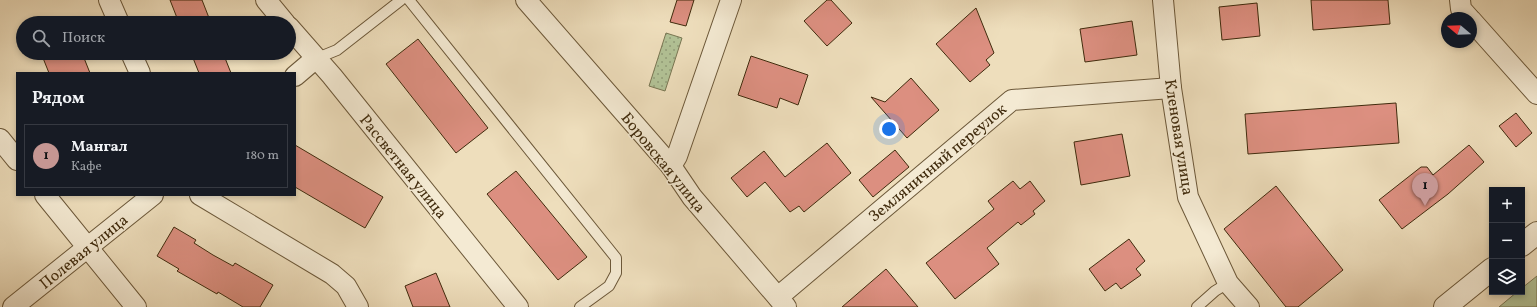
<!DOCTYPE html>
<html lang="ru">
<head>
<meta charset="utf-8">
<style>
	:root { --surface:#171b24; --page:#242831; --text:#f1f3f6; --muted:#9ea1a6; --line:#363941; --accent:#c59692 }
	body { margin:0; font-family:Vollkorn,serif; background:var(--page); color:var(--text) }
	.controls { position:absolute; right:12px; bottom:12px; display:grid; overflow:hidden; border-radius:0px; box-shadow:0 2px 6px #0003 }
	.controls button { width:36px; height:36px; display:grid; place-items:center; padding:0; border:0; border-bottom:1px solid var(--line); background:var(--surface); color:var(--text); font:20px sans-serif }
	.compass { position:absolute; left:1441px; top:12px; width:36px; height:36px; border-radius:50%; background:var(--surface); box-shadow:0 2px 6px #0003; rotate:289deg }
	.you { position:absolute; left:889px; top:129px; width:14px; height:14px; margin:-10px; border:3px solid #fff; border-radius:50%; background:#1a73e8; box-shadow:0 0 0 6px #1a73e833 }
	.badge { display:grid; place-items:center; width:26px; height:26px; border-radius:50%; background:var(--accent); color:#111; font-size:13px; font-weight:700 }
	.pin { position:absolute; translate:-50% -33px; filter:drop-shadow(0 1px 2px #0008) }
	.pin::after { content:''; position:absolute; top:21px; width:14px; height:12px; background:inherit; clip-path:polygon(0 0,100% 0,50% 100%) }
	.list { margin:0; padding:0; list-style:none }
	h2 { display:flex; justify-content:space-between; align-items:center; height:52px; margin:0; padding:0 16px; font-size:17px }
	h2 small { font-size:13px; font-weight:400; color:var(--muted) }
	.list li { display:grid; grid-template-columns:26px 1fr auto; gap:12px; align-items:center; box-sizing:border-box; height:64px; margin:0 8px 8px; padding:0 8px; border:1px solid var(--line); border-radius:0px }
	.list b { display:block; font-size:15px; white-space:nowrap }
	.list p { margin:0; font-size:13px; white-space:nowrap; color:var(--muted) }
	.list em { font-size:13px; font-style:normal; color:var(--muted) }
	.icon { flex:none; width:22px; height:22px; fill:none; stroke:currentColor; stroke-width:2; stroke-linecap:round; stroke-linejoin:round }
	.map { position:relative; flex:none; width:1537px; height:307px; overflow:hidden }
	.search { position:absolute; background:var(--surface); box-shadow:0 2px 6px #0003; left:16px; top:16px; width:280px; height:44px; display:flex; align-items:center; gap:10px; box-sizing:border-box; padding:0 14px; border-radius:22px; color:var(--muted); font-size:15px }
	.panel { position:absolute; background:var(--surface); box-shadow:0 2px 6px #0003; left:16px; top:72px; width:280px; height:124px; border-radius:0px }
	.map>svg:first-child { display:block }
	.grass { fill:#b2c296; stroke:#797652 }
	.park { fill:url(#park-dots); stroke:#797652 }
	.building { fill:#dc8f80; stroke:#402b0d }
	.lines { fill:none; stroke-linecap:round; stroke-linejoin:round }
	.service-casing { stroke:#6c5839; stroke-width:12 }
	.minor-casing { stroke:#6c5839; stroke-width:22 }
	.tertiary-casing { stroke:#6c5839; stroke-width:24 }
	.service { stroke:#f4ead3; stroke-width:10 }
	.minor { stroke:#f4ead3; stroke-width:20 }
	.tertiary { stroke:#f4ead3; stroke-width:22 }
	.labels { text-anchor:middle; stroke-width:3; stroke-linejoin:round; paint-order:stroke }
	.street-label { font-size:16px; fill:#402b0d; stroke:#f4ead3 }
</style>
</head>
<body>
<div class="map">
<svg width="1537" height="307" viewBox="0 0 1537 307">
	<defs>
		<pattern id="park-dots" width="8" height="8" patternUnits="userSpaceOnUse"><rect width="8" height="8" fill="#b2c296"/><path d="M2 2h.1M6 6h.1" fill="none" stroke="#929e79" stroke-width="1.8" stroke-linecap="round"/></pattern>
	</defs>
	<rect width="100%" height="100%" fill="#eedebc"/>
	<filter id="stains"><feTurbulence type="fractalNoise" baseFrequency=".005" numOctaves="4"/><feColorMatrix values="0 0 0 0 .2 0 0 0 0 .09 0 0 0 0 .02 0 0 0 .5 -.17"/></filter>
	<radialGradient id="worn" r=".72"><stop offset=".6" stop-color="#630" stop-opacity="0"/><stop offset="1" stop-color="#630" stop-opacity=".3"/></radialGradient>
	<polygon class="grass" points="1537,276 1537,307 1499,307 1517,292 1522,292 1522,288"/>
	<polygon class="park" points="666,33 682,38 665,91 649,86"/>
	<g class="building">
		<polygon points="170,0 202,0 211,23 179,23"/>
		<polygon points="677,0 694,0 686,26 670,22"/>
		<polygon points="827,0 831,0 852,23 827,46 804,21"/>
		<polygon points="1311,0 1388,0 1390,24 1313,30"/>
		<polygon points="1257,3 1260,36 1222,40 1219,7"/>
		<polygon points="976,8 994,53 986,60 990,65 970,82 936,44"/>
		<polygon points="1132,21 1137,55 1085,62 1080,29"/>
		<polygon points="418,39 488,128 456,153 386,64"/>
		<polygon points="41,53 82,53 90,73 49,73"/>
		<polygon points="191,53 223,53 231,73 199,73"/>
		<polygon points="751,56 808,75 798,105 780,98 777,108 738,95"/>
		<polygon points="911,78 939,110 907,138 871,97 885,102"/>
		<polygon points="1396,103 1399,143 1248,154 1245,114"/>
		<polygon points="1516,113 1532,133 1516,147 1499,126"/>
		<polygon points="1122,134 1130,176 1081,185 1074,142"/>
		<polygon points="827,143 851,173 804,212 799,206 790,212 765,182 747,197 731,178 764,151 785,177"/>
		<polygon points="295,145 383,197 365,228 295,187"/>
		<polygon points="1469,145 1484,162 1448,194 1402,229 1379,200 1421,167 1427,167 1433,175"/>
		<polygon points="895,150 909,167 873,197 859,180"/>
		<polygon points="516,171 587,257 558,280 487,194"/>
		<polygon points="1013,181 1020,189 1030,181 1045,201 1033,211 1035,214 1021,225 1018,222 987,248 999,264 955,299 926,263 994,209 988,201"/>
		<polygon points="1276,186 1343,270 1298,307 1286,307 1224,229"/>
		<polygon points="174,227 196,240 194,243 213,255 233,266 235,263 273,285 260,307 243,307 218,292 217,294 177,271 179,269 157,256"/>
		<polygon points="1129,239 1145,261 1136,269 1141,275 1121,289 1116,283 1105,291 1089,269"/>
		<polygon points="886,269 918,307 842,307"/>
		<polygon points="436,273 450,307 413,307 405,286"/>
	</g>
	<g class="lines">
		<g class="service-casing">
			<g id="service">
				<polyline points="409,0 616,258 616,273 609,286 580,307"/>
				<polyline points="315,59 337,50 401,0"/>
				<polyline points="1197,307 1215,291 1228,283"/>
			</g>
		</g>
		<g class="minor-casing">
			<g id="minor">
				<polyline points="109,0 119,23"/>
				<polyline points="266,0 285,23"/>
				<polyline points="526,0 671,166 692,197 786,307"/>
				<polyline points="1163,0 1171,88 1188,197 1228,283 1249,307"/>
				<polyline points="1460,0 1461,9 1469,18"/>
				<polyline points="1471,20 1537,94"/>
				<polyline points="289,27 332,76 518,307"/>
				<polyline points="131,53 140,73"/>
				<polyline points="295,76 315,59"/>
				<polyline points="0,139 17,160"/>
				<polyline points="671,166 677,156 731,0"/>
				<polyline points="45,195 136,307"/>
				<polyline points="200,195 332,274 346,286 358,307"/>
				<polyline points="778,297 1012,100 1171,88"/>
				<polyline points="13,307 153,195"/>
			</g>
		</g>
		<g class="tertiary-casing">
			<g id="tertiary">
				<polyline points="1522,245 1537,233"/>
				<polyline points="1445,307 1492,269"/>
			</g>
		</g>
		<use href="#service" class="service"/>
		<use href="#minor" class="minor"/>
		<use href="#tertiary" class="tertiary"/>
	</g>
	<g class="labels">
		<g class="street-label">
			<text transform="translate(1180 137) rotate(81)" y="6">Кленовая улица</text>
			<text transform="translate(664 162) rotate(51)" y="6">Боровская улица</text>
			<text transform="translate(937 162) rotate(-40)" y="6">Земляничный переулок</text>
			<text transform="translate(404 166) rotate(51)" y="6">Рассветная улица</text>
			<text transform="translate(83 251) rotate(-39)" y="6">Полевая улица</text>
		</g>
	</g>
	<rect width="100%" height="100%" filter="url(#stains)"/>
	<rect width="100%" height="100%" fill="url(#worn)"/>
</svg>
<div class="controls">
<button>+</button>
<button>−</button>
<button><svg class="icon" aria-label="layers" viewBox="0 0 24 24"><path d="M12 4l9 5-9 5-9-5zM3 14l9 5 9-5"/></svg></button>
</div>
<svg class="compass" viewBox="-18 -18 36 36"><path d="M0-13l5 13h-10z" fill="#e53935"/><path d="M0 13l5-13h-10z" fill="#9ea1a6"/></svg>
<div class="you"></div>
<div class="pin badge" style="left:1425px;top:206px">1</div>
<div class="search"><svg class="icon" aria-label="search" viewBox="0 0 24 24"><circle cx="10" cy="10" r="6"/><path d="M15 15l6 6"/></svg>Поиск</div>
<section class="panel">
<h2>Рядом<small></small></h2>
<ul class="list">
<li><span class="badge">1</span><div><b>Мангал</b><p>Кафе</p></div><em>180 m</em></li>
</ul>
</section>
</div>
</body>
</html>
